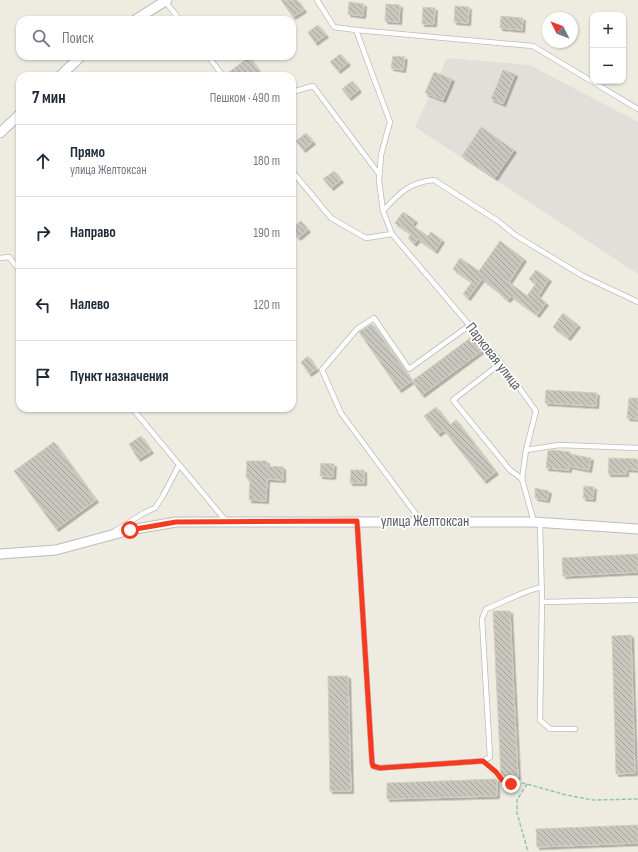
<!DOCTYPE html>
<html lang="ru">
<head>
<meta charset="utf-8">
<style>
	:root { --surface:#fff; --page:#f2f2f3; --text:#1f2937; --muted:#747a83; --line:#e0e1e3 }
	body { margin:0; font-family:"Sofia Sans Condensed",sans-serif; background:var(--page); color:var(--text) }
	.controls { position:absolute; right:12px; top:12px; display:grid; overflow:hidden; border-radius:8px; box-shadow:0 1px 3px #0004 }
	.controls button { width:36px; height:36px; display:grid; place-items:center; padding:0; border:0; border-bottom:1px solid var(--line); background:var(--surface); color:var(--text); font:20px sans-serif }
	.compass { position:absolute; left:542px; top:12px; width:36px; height:36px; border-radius:50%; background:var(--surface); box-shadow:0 1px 3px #0004; rotate:312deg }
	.stop { position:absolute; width:12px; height:12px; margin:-9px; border:3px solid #f63a1f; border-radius:50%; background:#fff }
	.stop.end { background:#f63a1f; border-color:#fff; box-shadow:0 1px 4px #0008 }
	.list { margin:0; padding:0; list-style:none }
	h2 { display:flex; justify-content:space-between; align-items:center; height:52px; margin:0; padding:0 16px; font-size:17px }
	h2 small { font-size:13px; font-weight:400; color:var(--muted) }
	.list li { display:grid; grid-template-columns:26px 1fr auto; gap:12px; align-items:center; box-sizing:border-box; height:72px; padding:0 16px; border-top:1px solid var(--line) }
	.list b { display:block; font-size:15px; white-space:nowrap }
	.list p { margin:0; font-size:13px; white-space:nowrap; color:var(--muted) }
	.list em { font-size:13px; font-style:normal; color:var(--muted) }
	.icon { flex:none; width:22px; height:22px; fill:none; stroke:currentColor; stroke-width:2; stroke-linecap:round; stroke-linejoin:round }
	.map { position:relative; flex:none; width:638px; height:852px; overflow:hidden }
	.search { position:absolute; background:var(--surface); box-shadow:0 1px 3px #0004; left:16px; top:16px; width:280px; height:44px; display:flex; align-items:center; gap:10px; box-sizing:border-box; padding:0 14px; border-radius:12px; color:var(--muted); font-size:15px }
	.panel { position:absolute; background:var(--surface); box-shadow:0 1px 3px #0004; left:16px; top:72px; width:280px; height:340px; border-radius:12px }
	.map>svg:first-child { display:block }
	.industrial { fill:#e1dfd9 }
	.building { fill:url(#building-back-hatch); stroke:#d3cebf; filter:url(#shadow) }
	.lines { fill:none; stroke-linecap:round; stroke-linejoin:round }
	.lane-casing { stroke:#b9bcc1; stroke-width:6 }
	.street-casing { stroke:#b9bcc1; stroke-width:11 }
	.path { stroke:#92c7a4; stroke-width:1.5; stroke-dasharray:4 2; stroke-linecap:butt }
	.lane { stroke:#fff; stroke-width:4.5 }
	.street { stroke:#fff; stroke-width:9 }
	.route { stroke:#f63a1f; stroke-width:5 }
	.labels { text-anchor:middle; stroke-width:3.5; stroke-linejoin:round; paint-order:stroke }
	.street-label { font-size:15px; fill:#5a5e63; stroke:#fff }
</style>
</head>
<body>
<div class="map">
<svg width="638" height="852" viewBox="0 0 638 852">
	<defs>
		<pattern id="building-back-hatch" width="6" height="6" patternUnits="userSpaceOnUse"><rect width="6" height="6" fill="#c9c6be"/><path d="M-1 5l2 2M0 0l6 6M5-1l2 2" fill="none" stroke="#a6a49e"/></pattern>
		<filter id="shadow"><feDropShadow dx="2.5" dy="2.5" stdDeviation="0" flood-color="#0004"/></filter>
	</defs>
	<rect width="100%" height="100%" fill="#eeece1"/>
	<polygon class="industrial" points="447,58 530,65 638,122 638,274 415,127"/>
	<g class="building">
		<polygon points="281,0 297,0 304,10 293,17"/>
		<polygon points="349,2 364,4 363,16 348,14"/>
		<polygon points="386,4 400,5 399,22 385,21"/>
		<polygon points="455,6 469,7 468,23 454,22"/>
		<polygon points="423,7 435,8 434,24 422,24"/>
		<polygon points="501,16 523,18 522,30 500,28"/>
		<polygon points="318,25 326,35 315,43 308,32"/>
		<polygon points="340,54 348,63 338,71 330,62"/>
		<polygon points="393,56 405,57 403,70 391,68"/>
		<polygon points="249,57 263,76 232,76 229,72"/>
		<polygon points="503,70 515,74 503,104 491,99"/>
		<polygon points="434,72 452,79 443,100 425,93"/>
		<polygon points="352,81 359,90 349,98 342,89"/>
		<polygon points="481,127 514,150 495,178 462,156"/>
		<polygon points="306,133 313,142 303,150 296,141"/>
		<polygon points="334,171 341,180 331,188 323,179"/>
		<polygon points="403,212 415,220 412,225 428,236 431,232 442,240 435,251 418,239 414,244 408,238 411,234 395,223"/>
		<polygon points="301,221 308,230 298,238 292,231 292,228"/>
		<polygon points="500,241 524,259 509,282 527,296 536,283 529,279 536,270 549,279 538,296 546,303 537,315 511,296 508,300 501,295 501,294 482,279 468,298 463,294 472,282 453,269 460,258 479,271"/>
		<polygon points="563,313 578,325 568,338 553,327"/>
		<polygon points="372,324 412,381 399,390 359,332"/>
		<polygon points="473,336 483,350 422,395 412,381"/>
		<polygon points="308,356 316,369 309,374 301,362"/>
		<polygon points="546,390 597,393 596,406 545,403"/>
		<polygon points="629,398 638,398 638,419 627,418"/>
		<polygon points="436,407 450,425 456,420 496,472 484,481 444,430 438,434 424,416"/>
		<polygon points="141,436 151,451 138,459 129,444"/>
		<polygon points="54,442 96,500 56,529 14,471"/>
		<polygon points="553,450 570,452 570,454 591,458 589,470 569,466 569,470 546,468 548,451"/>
		<polygon points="609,458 638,459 638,470 626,469 626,474 608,474"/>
		<polygon points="247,461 267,461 267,466 283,467 283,480 267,479 266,501 249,500 250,478 246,478"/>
		<polygon points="321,463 334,464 333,477 320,476"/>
		<polygon points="351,470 364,470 364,483 350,483"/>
		<polygon points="584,486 594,487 593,499 583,498"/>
		<polygon points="535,488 549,491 547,500 535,498"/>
		<polygon points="638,554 638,572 563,576 562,558"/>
		<polygon points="493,611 510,611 518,777 501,777"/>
		<polygon points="631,635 635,773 616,774 612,636"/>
		<polygon points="328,676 348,676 351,791 330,791"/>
		<polygon points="497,779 497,796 387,799 387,783"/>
		<polygon points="638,825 638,843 537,847 536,829"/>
	</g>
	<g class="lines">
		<g class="lane-casing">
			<g id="lane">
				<polyline points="317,0 334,27 356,30 390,122 381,155 379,181 383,211 392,234 499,360 536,411 526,450 522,479 534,522"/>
				<polyline points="165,1 180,20"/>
				<polyline points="356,30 533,46 638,109"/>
				<polyline points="208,56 223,76"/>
				<polyline points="292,92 313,86 379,174"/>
				<polyline points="292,171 331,218 366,238 392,234"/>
				<path d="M383,211C399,193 410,182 434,180L498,221L515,235L583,276L638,302"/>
				<polyline points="0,258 9,257 20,271"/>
				<polyline points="501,363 453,400 510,470 522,479"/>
				<polyline points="132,408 226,521"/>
				<polyline points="526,450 559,445 638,448"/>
				<path d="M357,521L372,762L373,766L377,768L483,761L490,757L482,619L486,609C505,602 522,591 542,587"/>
				<polyline points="421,521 341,413 322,370 357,329 374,318 409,369 470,325"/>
				<polyline points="540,522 542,602 638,600"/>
				<polyline points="115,531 144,513 155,508 164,494 179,465"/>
				<polyline points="542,599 540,720 550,729 575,729"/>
			</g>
		</g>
		<g class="street-casing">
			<g id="street">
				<polyline points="135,20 167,0"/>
				<polyline points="60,76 81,56"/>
				<polyline points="0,133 20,114"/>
				<polyline points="0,554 56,550 130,530 176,522 534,522 638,529"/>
			</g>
		</g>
		<g class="path">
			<polyline points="487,765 496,772 502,780 511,784 521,783 527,784 566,795 593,800 638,799"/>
			<polyline points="527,784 517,800 517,813 528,852"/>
		</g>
		<use href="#lane" class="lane"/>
		<use href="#street" class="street"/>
	</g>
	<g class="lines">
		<polyline class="route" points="130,530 176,522 357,521 372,762 373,766 380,768 483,761 496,772 502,780 511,784"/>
	</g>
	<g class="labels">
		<g class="street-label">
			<text transform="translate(494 356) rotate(52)" y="5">Парковая улица</text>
			<text x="425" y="526">улица Желтоксан</text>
		</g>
	</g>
</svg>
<div class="controls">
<button>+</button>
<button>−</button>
</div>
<svg class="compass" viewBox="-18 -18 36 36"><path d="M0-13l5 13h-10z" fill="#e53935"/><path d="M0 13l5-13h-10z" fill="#747a83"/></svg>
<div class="stop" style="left:130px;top:530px"></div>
<div class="stop end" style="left:511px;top:784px"></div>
<div class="search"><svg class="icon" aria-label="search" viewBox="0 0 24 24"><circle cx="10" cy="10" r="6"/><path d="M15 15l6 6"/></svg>Поиск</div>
<section class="panel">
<h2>7 мин<small>Пешком · 490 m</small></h2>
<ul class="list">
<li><svg class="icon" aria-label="ahead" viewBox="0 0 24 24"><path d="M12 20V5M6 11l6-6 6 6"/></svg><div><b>Прямо</b><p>улица Желтоксан</p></div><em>180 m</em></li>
<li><svg class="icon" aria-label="right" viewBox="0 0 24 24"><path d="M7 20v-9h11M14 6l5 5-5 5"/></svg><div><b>Направо</b></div><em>190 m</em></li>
<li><svg class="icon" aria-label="left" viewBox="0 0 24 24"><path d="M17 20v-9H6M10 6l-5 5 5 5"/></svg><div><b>Налево</b></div><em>120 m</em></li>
<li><svg class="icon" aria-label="arrive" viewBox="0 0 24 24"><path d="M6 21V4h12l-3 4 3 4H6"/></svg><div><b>Пункт назначения</b></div></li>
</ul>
</section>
</div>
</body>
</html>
